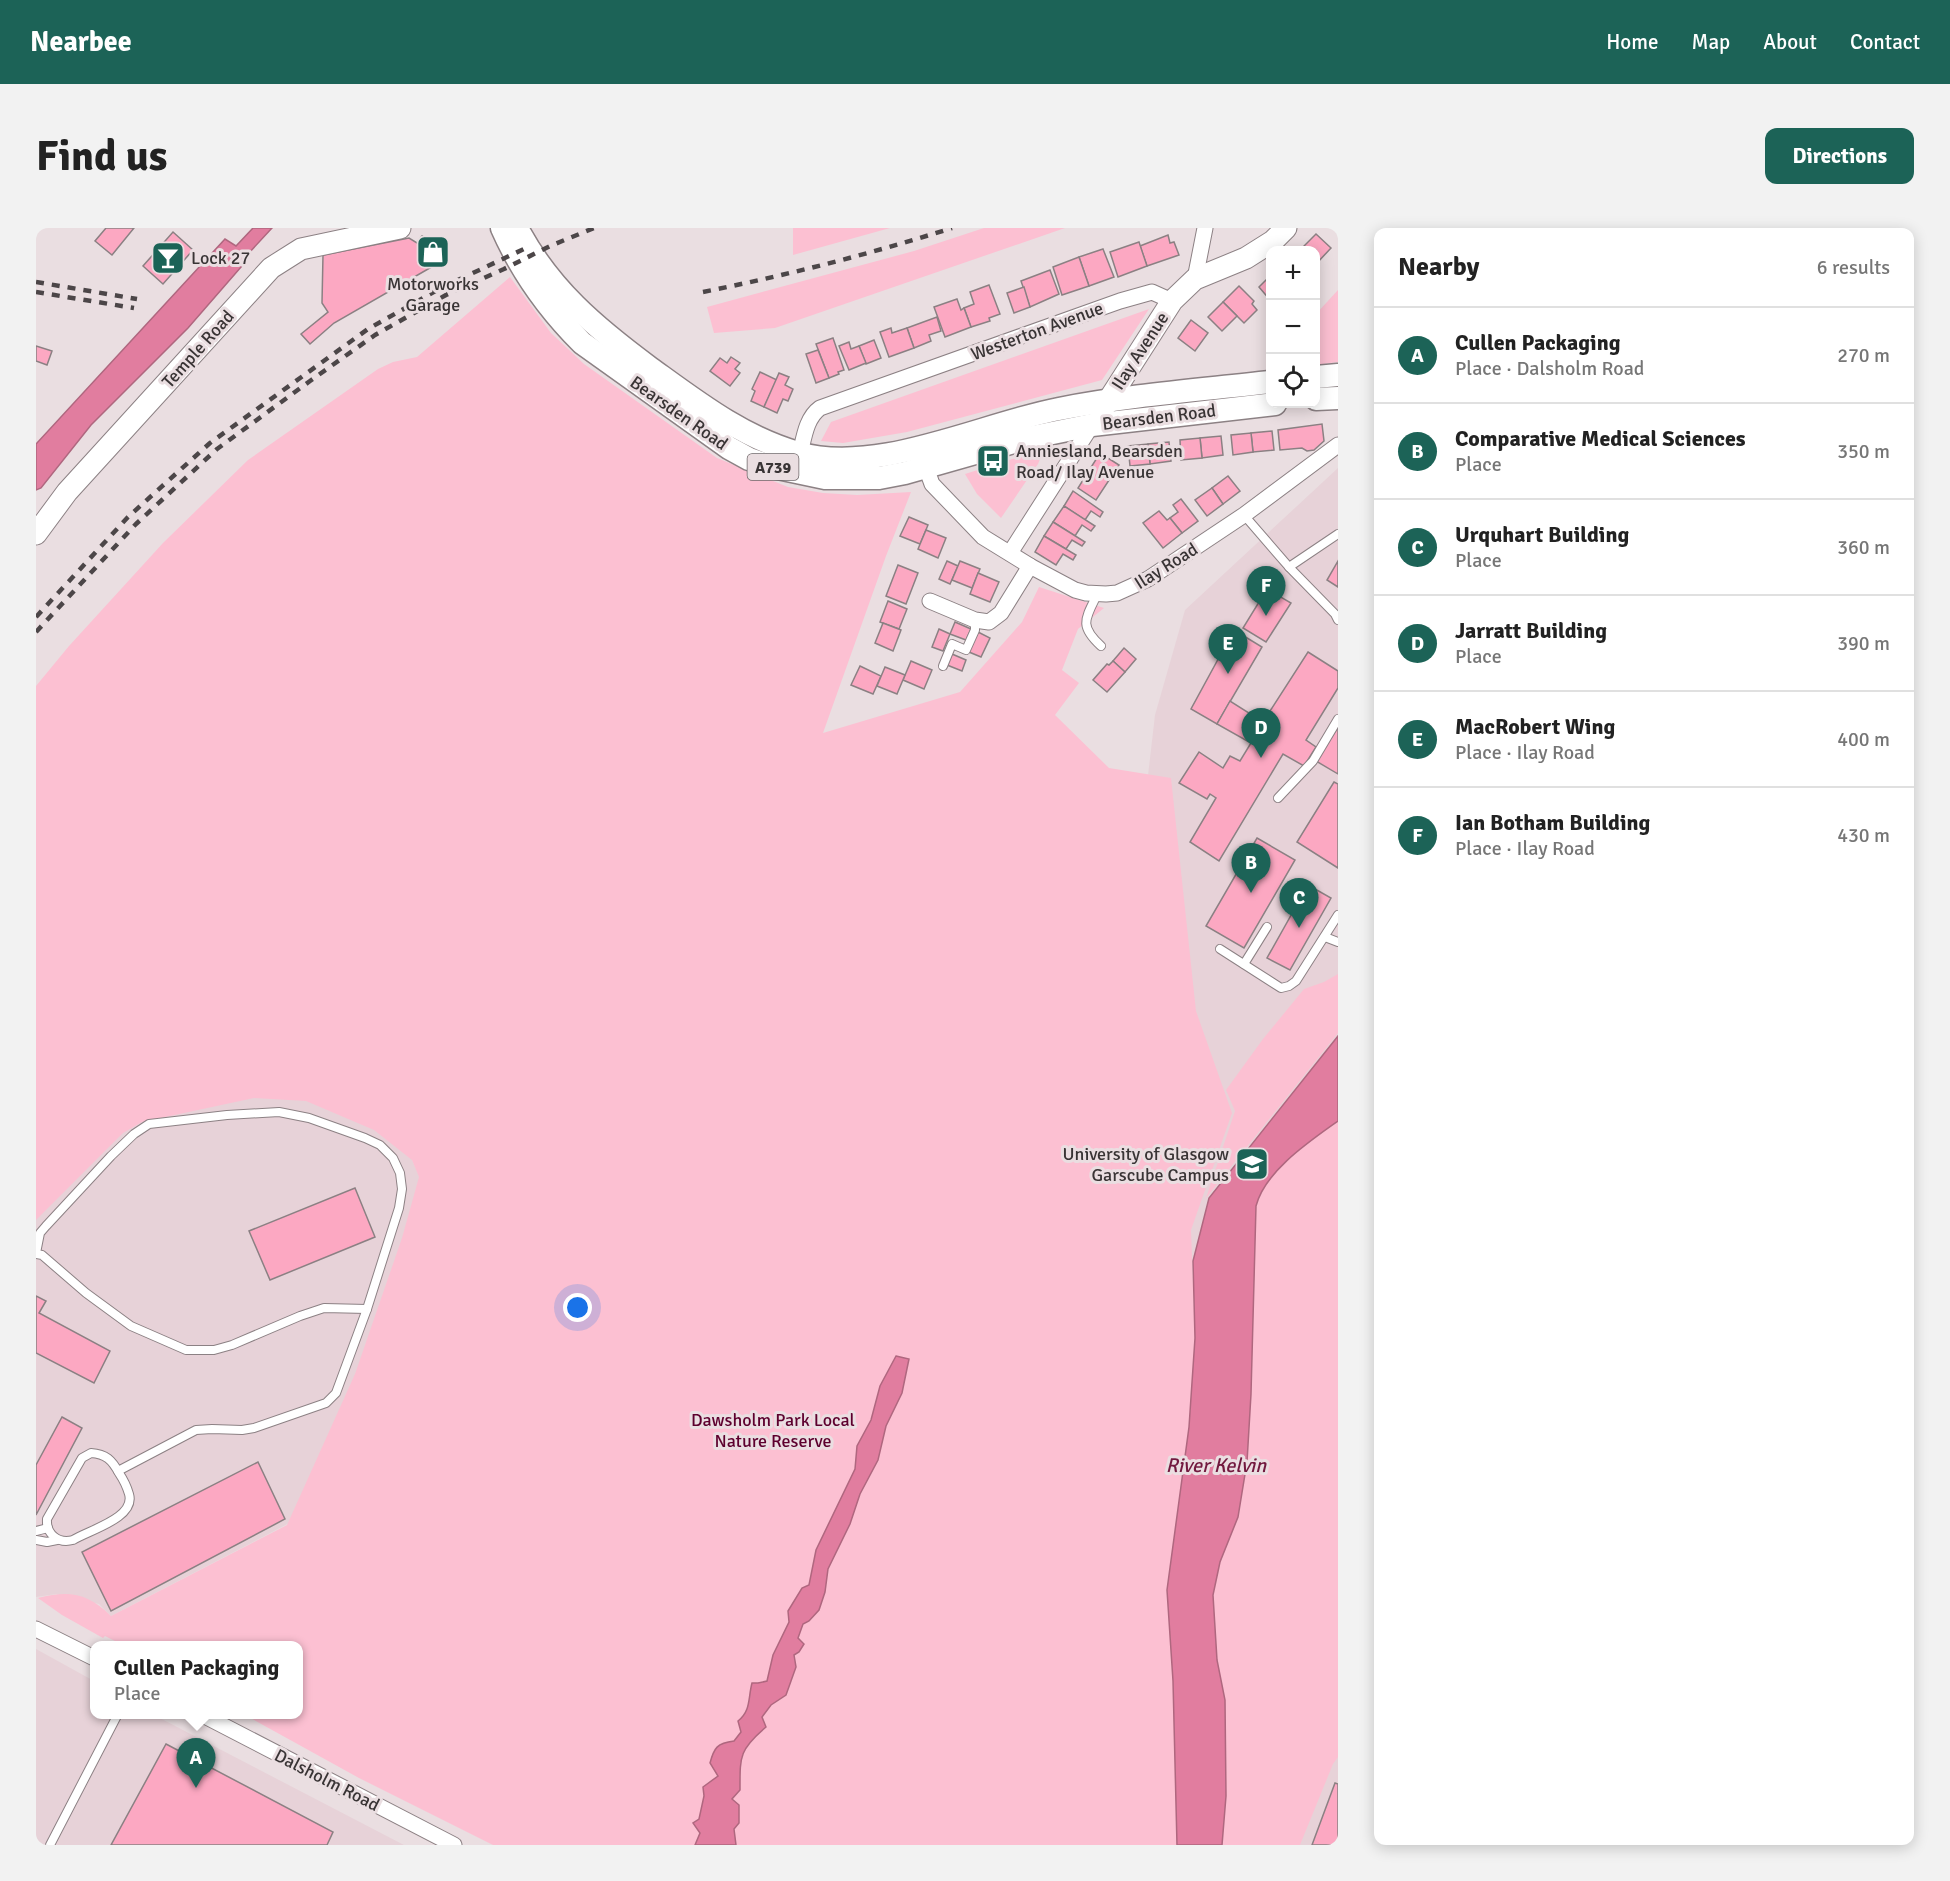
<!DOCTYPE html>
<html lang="en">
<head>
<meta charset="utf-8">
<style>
	:root { --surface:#fff; --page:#f2f2f2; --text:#222; --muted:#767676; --line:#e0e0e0; --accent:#1c6357 }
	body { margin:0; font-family:Signika,sans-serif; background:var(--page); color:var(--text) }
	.controls { position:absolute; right:18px; top:18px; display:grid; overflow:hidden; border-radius:12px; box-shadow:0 3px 15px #0003 }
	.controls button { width:54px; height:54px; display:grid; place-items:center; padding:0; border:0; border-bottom:2px solid var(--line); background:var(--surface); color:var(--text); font:30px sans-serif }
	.you { position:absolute; left:542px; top:1080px; width:21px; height:21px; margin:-15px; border:4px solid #fff; border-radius:50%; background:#1a73e8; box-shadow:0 0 0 9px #1a73e833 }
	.badge { display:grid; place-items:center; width:39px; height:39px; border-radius:50%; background:var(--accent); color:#fff; font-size:20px; font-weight:700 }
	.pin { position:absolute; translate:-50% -50px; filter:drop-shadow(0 2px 3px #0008) }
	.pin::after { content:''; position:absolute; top:32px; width:21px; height:18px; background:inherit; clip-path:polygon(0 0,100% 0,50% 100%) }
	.popup { position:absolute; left:54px; top:1413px; width:213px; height:78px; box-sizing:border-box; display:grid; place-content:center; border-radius:12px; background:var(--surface); filter:drop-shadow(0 2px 4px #0005); font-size:20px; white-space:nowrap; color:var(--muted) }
	.popup b { font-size:22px; color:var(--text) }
	.popup::after { content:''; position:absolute; left:50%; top:100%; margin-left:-12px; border:12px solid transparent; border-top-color:var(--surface) }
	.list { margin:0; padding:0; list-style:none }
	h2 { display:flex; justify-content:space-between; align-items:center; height:78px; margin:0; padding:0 24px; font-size:26px }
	h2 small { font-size:20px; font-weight:400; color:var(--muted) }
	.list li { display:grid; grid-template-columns:39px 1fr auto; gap:18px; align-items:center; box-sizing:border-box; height:96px; padding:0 24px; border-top:2px solid var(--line) }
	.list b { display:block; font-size:22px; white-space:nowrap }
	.list p { margin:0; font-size:20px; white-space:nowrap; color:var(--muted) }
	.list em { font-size:20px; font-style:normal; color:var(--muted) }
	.icon { flex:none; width:33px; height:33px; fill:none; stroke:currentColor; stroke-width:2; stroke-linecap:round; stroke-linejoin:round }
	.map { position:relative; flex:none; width:1302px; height:1617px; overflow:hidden; border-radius:12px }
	header { display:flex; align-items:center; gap:36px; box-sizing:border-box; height:84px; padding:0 30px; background:var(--accent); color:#fff }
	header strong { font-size:28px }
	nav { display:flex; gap:33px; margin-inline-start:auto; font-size:21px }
	.intro { display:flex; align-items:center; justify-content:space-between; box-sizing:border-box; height:144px; padding:0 36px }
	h1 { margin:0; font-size:42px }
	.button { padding:15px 27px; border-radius:12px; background:var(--accent); color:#fff; font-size:21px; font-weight:700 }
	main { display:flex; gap:36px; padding:0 36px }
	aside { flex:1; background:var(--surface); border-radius:12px; box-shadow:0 3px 15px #0003 }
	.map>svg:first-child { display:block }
	.built { fill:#e7d2d8 }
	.green { fill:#fcc0d2 }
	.water { fill:#e17d9f; stroke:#af677f; stroke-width:1.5 }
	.building { fill:#fca8c2; stroke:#8b8083; stroke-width:1.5 }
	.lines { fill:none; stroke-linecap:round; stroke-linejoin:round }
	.lane-casing { stroke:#8c8184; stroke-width:10 }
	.street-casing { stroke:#8c8184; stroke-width:17 }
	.secondary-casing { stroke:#8c8184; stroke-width:23 }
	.primary-casing { stroke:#8c8184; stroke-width:25 }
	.lane { stroke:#fff; stroke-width:8 }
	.street { stroke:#fff; stroke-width:15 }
	.secondary { stroke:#fff; stroke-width:21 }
	.primary { stroke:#fff; stroke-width:22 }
	.rail { stroke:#4c4648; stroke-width:4.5; stroke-dasharray:8 8; stroke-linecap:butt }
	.labels { text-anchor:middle; stroke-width:6; stroke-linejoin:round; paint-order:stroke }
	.shield { fill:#eadee1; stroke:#6e6769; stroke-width:1.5 }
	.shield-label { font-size:16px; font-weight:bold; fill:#393435 }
	.poi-label { font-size:18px; fill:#393435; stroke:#eadee1; text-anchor:start }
	.street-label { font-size:18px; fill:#393435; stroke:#eadee1 }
	.park-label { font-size:18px; fill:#5d002e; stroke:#eadee1 }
	.water-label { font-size:20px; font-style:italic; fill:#72193f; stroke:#eadee1 }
</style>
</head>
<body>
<header>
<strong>Nearbee</strong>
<nav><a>Home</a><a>Map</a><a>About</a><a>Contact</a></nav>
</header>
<div class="intro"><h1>Find us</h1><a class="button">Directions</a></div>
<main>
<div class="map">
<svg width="1302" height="1617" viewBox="0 0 1302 1617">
	<rect width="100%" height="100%" fill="#eadee1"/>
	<g class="built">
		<polygon points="1302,240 1302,1617 1141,1617 1137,1453 1159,1103 1157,1033 1132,990 1104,617 1119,487 1149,382"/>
		<polygon points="256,865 337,898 371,920 387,957 359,1063 261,1291 75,1388 63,1376 20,1366 0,1369 0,984 92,890 130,875"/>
		<polygon points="0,1421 58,1453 58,1486 118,1487 368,1617 0,1617"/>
	</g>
	<g class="green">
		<polygon points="757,0 854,0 757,27"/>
		<polygon points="948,0 1029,0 739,100 678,105 671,79 878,23"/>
		<path d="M474,49L515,105L548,136L681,230L752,259L787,265L821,267L875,264L850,328L787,505L924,464L986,394L1003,359L1068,380L1042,401L1026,442L1043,455L1019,487L1073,540L1135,550L1160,783L1196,885L1155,1002L1159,1110L1153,1199L1131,1362L1137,1453L1141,1617H457L323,1550L209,1487L262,1486V1418L87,1417L69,1408L67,1410L26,1387L2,1370C33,1362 52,1365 75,1388L251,1297L319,1146L366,1010L383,949L376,932L338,902L270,873L218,870L106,894L87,905L0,992V458L33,418L127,315L212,232L342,141L357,134L381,129Z"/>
		<polygon points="1302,62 1302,134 1280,137 1280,86"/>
		<polygon points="1113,81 1066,152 871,204 807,215 785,213 795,194"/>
		<polygon points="1008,221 1002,236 965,290 941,266 929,246"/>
		<polygon points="1302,746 1302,805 1170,970 1199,883 1190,862 1227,811 1268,761 1288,754"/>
		<path d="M1302,893V1529L1297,1536L1264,1617H1186L1190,1568L1189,1472L1181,1432L1177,1367L1184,1334L1202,1289L1211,1234L1215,1166L1220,978C1229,943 1274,913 1302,893Z"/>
	</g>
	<g class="water">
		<polygon points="217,0 236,0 212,26 212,31 152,100 55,197 5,260 0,262 0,216 189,11 200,18"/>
		<path d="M1302,808V893C1274,913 1229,943 1220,978L1215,1166L1211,1234L1202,1289L1184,1334L1177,1367L1181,1432L1189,1472L1190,1568L1186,1617H1141L1137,1453L1131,1362L1153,1199L1159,1110L1157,1033L1173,970Z"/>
		<path d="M860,1128L873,1131L866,1165L850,1198L842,1232L824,1266L814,1296L792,1341L789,1364L783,1382L773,1393L767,1396L762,1410L768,1416L763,1424L758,1427L760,1439L750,1467L735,1477L726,1489L730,1499C703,1522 704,1528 704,1562L696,1571L703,1577V1595L698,1601L700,1617H659L664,1605L657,1595L663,1591L668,1568L667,1559L682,1548L674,1535C678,1520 681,1515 698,1513L705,1504L702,1493C715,1483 712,1470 716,1455H722L731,1453L737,1427L753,1394L752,1383L766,1360L773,1357L780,1322L819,1241L821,1218L835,1192L844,1158Z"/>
	</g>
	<g class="building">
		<polygon points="70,0 98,0 76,27 59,13"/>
		<polygon points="137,4 157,22 127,56 107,38"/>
		<polygon points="1280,6 1295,20 1280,36 1280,22 1265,21"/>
		<polygon points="1132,7 1134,15 1138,14 1143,27 1111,38 1104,18"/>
		<polygon points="386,8 410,23 405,32 406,33 298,95 274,116 265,106 292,84 286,75 287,27 373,10 381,15"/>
		<polygon points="1103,14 1111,38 1082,49 1074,24"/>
		<polygon points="1067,21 1078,49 1053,58 1043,29"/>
		<polygon points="1043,29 1053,58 1026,67 1017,39"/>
		<polygon points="1014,42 1023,66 994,79 985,53"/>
		<polygon points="1234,48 1234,72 1223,59"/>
		<polygon points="953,57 964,86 953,90 954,93 935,99 928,80 938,76 934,64"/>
		<polygon points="1203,58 1218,73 1216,76 1221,82 1208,95 1187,74"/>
		<polygon points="988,59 994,79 978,85 971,65"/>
		<polygon points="921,71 925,82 928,80 935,99 909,109 898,79"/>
		<polygon points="1187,74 1201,88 1186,103 1172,89"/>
		<polygon points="901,89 905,103 893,107 895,113 878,120 871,100"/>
		<polygon points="1155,92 1172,105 1159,123 1142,110"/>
		<polygon points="855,100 856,105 871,100 878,120 853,129 844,104"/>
		<polygon points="797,110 808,142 802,144 803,146 793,150 780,116"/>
		<polygon points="838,112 845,130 830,136 823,118"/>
		<polygon points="813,114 815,121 823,118 830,135 813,142 803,118"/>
		<polygon points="0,118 16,123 11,137 0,133"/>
		<polygon points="782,122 793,150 780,155 770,126"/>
		<polygon points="695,129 704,135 699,141 704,145 694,158 674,143 684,130 691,135"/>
		<polygon points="724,144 741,152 728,179 715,173 719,163 716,161"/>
		<polygon points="743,145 753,149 749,157 757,161 752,173 747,171 741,185 728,179"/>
		<polygon points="1286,196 1288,213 1278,222 1271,223 1266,220 1244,222 1242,202"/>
		<polygon points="1236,203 1238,222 1217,224 1215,205"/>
		<polygon points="1215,205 1217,224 1197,227 1195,207"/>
		<polygon points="1185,208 1187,227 1166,230 1164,210"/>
		<polygon points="1164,210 1166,230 1145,232 1144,212"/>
		<polygon points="1133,214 1135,233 1114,236 1112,216"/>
		<polygon points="1112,216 1114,236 1094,238 1092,218"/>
		<polygon points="1064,225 1083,237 1060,272 1042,260"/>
		<polygon points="1192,248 1204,263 1187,276 1176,260"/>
		<polygon points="1176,260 1187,276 1171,288 1159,272"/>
		<polygon points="1037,263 1067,284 1064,289 1055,283 1049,292 1028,278"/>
		<polygon points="1145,271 1162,293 1146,305 1134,290 1142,284 1137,277"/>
		<polygon points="1028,278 1059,298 1055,303 1046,297 1039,308 1017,294"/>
		<polygon points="1123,283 1131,292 1134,290 1146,305 1127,320 1107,295"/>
		<polygon points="873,289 892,297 884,316 864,308"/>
		<polygon points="1017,294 1049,314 1046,318 1036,312 1030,321 1008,308"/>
		<polygon points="890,302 910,310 902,330 882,321"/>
		<polygon points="1008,308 1040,327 1037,332 1027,326 1020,337 999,324"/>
		<polygon points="911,333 922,338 914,356 903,351"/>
		<polygon points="924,333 944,341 936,360 916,352"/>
		<polygon points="1302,333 1302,359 1291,352"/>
		<polygon points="862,337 882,345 870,376 850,368"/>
		<polygon points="942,345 963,354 954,374 934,366"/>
		<polygon points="1231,361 1255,375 1230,414 1207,400"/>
		<polygon points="852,373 871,381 863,401 844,394"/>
		<polygon points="919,394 935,401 930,412 914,406"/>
		<polygon points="847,395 865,402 857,423 839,415"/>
		<polygon points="903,401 914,406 907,423 896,419"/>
		<polygon points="1198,402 1226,419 1181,496 1155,481"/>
		<polygon points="942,404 954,410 945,429 933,424"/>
		<polygon points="1088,420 1100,431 1089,444 1077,433"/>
		<polygon points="1272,424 1302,443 1302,460 1270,512 1280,519 1268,538 1247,526 1183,633 1154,614 1180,570 1174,566 1171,571 1143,555 1163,524 1187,540 1194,528 1204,533 1215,515 1181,496 1194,473 1227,494"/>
		<polygon points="916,426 930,432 926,443 911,437"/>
		<polygon points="875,433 896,442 888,461 867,452"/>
		<polygon points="1077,433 1089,444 1071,464 1057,452 1071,436 1073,437"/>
		<polygon points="824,438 845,448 837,466 815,457"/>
		<polygon points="849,439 869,447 861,466 841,458"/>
		<polygon points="1302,499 1302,546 1280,533"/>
		<polygon points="1298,554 1302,556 1302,640 1261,614"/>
		<polygon points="1221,610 1259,632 1208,720 1170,698"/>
		<polygon points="1272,657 1295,670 1254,742 1231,730"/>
		<polygon points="319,960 339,1009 234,1052 213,1003"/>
		<polygon points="0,1068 10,1073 3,1085 74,1123 58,1155 0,1125"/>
		<polygon points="26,1189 46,1200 0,1287 0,1237"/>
		<polygon points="222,1234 249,1291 75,1383 46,1324"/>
		<polygon points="130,1516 297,1604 291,1617 75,1617"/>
		<polygon points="1299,1555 1302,1556 1302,1617 1276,1617"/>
	</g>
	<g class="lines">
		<g class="lane-casing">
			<g id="lane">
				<polyline points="1208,287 1253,339 1299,386 1302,392"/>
				<polyline points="1253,339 1302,306"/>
				<path d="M1061,367C1049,391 1043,398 1065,418"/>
				<polyline points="907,438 916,416 930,422 939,402 939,392"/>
				<polyline points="1242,570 1277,533 1302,491"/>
				<polyline points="1289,709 1302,714"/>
				<polyline points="1184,721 1245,760 1253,758 1260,753 1302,687"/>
				<polyline points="1208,736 1231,699"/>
				<polyline points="0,1025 4,1005 10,998 75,928 98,906 113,896 191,887 243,884 273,890 329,910 344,917 357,930 364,945 366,961 363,980 331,1081 300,1165 290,1175 218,1200 206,1202 176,1201 160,1202 82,1243"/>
				<polyline points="0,1026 6,1027 50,1065 95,1098 150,1122 178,1122 196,1117 264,1088 288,1080 331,1081"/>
				<path d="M55,1225C70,1226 76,1232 83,1245C87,1251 91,1259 93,1266C100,1290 53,1302 37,1312C22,1316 10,1306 11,1291L46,1230Z"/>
				<polyline points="0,1303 12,1300"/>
				<polyline points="0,1312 11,1314 21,1312"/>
				<polyline points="14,1617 82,1486"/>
			</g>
		</g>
		<g class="street-casing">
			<g id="street">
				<polyline points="1159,51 1169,0"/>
				<path d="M764,226C768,210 770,190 784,180L1084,73L1116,64L1136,73"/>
				<polyline points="887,231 896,256 947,309 994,338 1039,362 1050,365 1070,366 1081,365 1112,351 1208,287 1302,217"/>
				<polyline points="974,325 1056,197"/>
				<polyline points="894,373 939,392 953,394 965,385 994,338"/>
				<polyline points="0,1401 58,1430"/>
				<polyline points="165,1486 418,1617"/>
			</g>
		</g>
		<g class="secondary-casing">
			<g id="secondary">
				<polyline points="1065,184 1136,73 1159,51 1210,30 1237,13 1250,0"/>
				<polyline points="0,306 31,264 235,40 265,21 364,0"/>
			</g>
		</g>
		<g class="primary-casing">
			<g id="primary">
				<path d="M466,0C485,43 513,82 546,115L693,220L713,231L737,239L789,250H843L869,245L992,210L1056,197L1239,176"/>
				<path d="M481,0C513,61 560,100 614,140C661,174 706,209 762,225C841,248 945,196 1023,181C1093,167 1164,162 1234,154"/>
				<polyline points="1280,149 1302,147"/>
				<polyline points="1280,171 1302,170"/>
			</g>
		</g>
		<use href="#lane" class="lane"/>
		<use href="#street" class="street"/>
		<use href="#secondary" class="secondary"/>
		<use href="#primary" class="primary"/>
		<g class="rail">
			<polyline points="0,54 101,71"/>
			<polyline points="0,64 98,80"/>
			<path d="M667,64C752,47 834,26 916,0"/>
			<polyline points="0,389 92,289 174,215 332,101 403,61 490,20"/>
			<polyline points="0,404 100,296 181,221 274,153 339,107 410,67 468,41 514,18 558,0"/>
		</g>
	</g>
	<defs>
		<g id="shop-square" transform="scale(1.725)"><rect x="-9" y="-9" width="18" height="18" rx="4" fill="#1c6357" stroke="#eadee1"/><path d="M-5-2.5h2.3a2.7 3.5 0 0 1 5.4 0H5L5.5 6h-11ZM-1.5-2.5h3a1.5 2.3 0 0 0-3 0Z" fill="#fff"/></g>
		<g id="bar-square" transform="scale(1.725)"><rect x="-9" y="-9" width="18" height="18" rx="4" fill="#1c6357" stroke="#eadee1"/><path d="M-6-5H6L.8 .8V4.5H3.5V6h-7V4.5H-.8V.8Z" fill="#fff"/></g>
		<g id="bus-square" transform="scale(1.725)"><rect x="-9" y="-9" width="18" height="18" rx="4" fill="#1c6357" stroke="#eadee1"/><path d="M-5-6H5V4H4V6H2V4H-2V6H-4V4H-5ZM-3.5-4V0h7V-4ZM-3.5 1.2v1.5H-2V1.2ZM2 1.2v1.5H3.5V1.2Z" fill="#fff"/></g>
		<g id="university-square" transform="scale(1.725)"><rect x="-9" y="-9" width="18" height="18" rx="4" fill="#1c6357" stroke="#eadee1"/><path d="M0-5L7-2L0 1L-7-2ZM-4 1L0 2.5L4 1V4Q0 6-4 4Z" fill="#fff"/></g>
	</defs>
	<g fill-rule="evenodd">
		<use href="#shop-square" x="397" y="24"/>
		<use href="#bar-square" x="132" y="30"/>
		<use href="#bus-square" x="957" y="233"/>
		<use href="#university-square" x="1216" y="936"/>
	</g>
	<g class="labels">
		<rect class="shield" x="711.5" y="226" width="51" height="26" rx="4.5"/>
		<g class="shield-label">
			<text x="737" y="245">A739</text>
		</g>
		<g class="poi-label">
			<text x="155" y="36">Lock 27</text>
			<text x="397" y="62" text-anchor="middle">Motorworks<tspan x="397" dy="21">Garage</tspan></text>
			<text x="980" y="229">Anniesland, Bearsden<tspan x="980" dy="21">Road/ Ilay Avenue</tspan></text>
			<text x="1193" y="932" text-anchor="end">University of Glasgow<tspan x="1193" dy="21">Garscube Campus</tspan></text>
		</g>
		<g class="street-label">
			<text transform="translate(1001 103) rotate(-20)" y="6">Westerton Avenue</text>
			<text transform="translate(162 121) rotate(-48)" y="6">Temple Road</text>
			<text transform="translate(1104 123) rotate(-57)" y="6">Ilay Avenue</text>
			<text transform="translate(643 185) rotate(35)" y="6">Bearsden Road</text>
			<text transform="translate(1123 189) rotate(-7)" y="6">Bearsden Road</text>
			<text transform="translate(1130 338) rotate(-32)" y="6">Ilay Road</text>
			<text transform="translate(291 1552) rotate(27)" y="6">Dalsholm Road</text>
		</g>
		<g class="park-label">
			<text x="737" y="1198">Dawsholm Park Local<tspan x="737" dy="21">Nature Reserve</tspan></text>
		</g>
		<g class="water-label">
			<text x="1180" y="1244">River Kelvin</text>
		</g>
	</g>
</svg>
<div class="controls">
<button>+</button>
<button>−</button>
<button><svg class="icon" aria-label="locate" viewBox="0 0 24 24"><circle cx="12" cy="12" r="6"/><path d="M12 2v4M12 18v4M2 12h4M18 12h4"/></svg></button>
</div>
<div class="you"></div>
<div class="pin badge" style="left:160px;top:1560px">A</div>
<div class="popup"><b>Cullen Packaging</b>Place</div>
<div class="pin badge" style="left:1215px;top:665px">B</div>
<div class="pin badge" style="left:1263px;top:700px">C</div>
<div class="pin badge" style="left:1225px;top:530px">D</div>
<div class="pin badge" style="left:1192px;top:446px">E</div>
<div class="pin badge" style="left:1230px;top:388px">F</div>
</div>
<aside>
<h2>Nearby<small>6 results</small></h2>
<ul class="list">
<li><span class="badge">A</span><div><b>Cullen Packaging</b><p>Place · Dalsholm Road</p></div><em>270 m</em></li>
<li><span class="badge">B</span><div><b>Comparative Medical Sciences</b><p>Place</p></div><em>350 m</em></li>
<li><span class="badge">C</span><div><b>Urquhart Building</b><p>Place</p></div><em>360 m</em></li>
<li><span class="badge">D</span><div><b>Jarratt Building</b><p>Place</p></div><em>390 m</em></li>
<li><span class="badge">E</span><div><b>MacRobert Wing</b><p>Place · Ilay Road</p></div><em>400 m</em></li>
<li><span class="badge">F</span><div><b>Ian Botham Building</b><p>Place · Ilay Road</p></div><em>430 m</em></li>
</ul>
</aside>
</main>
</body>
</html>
